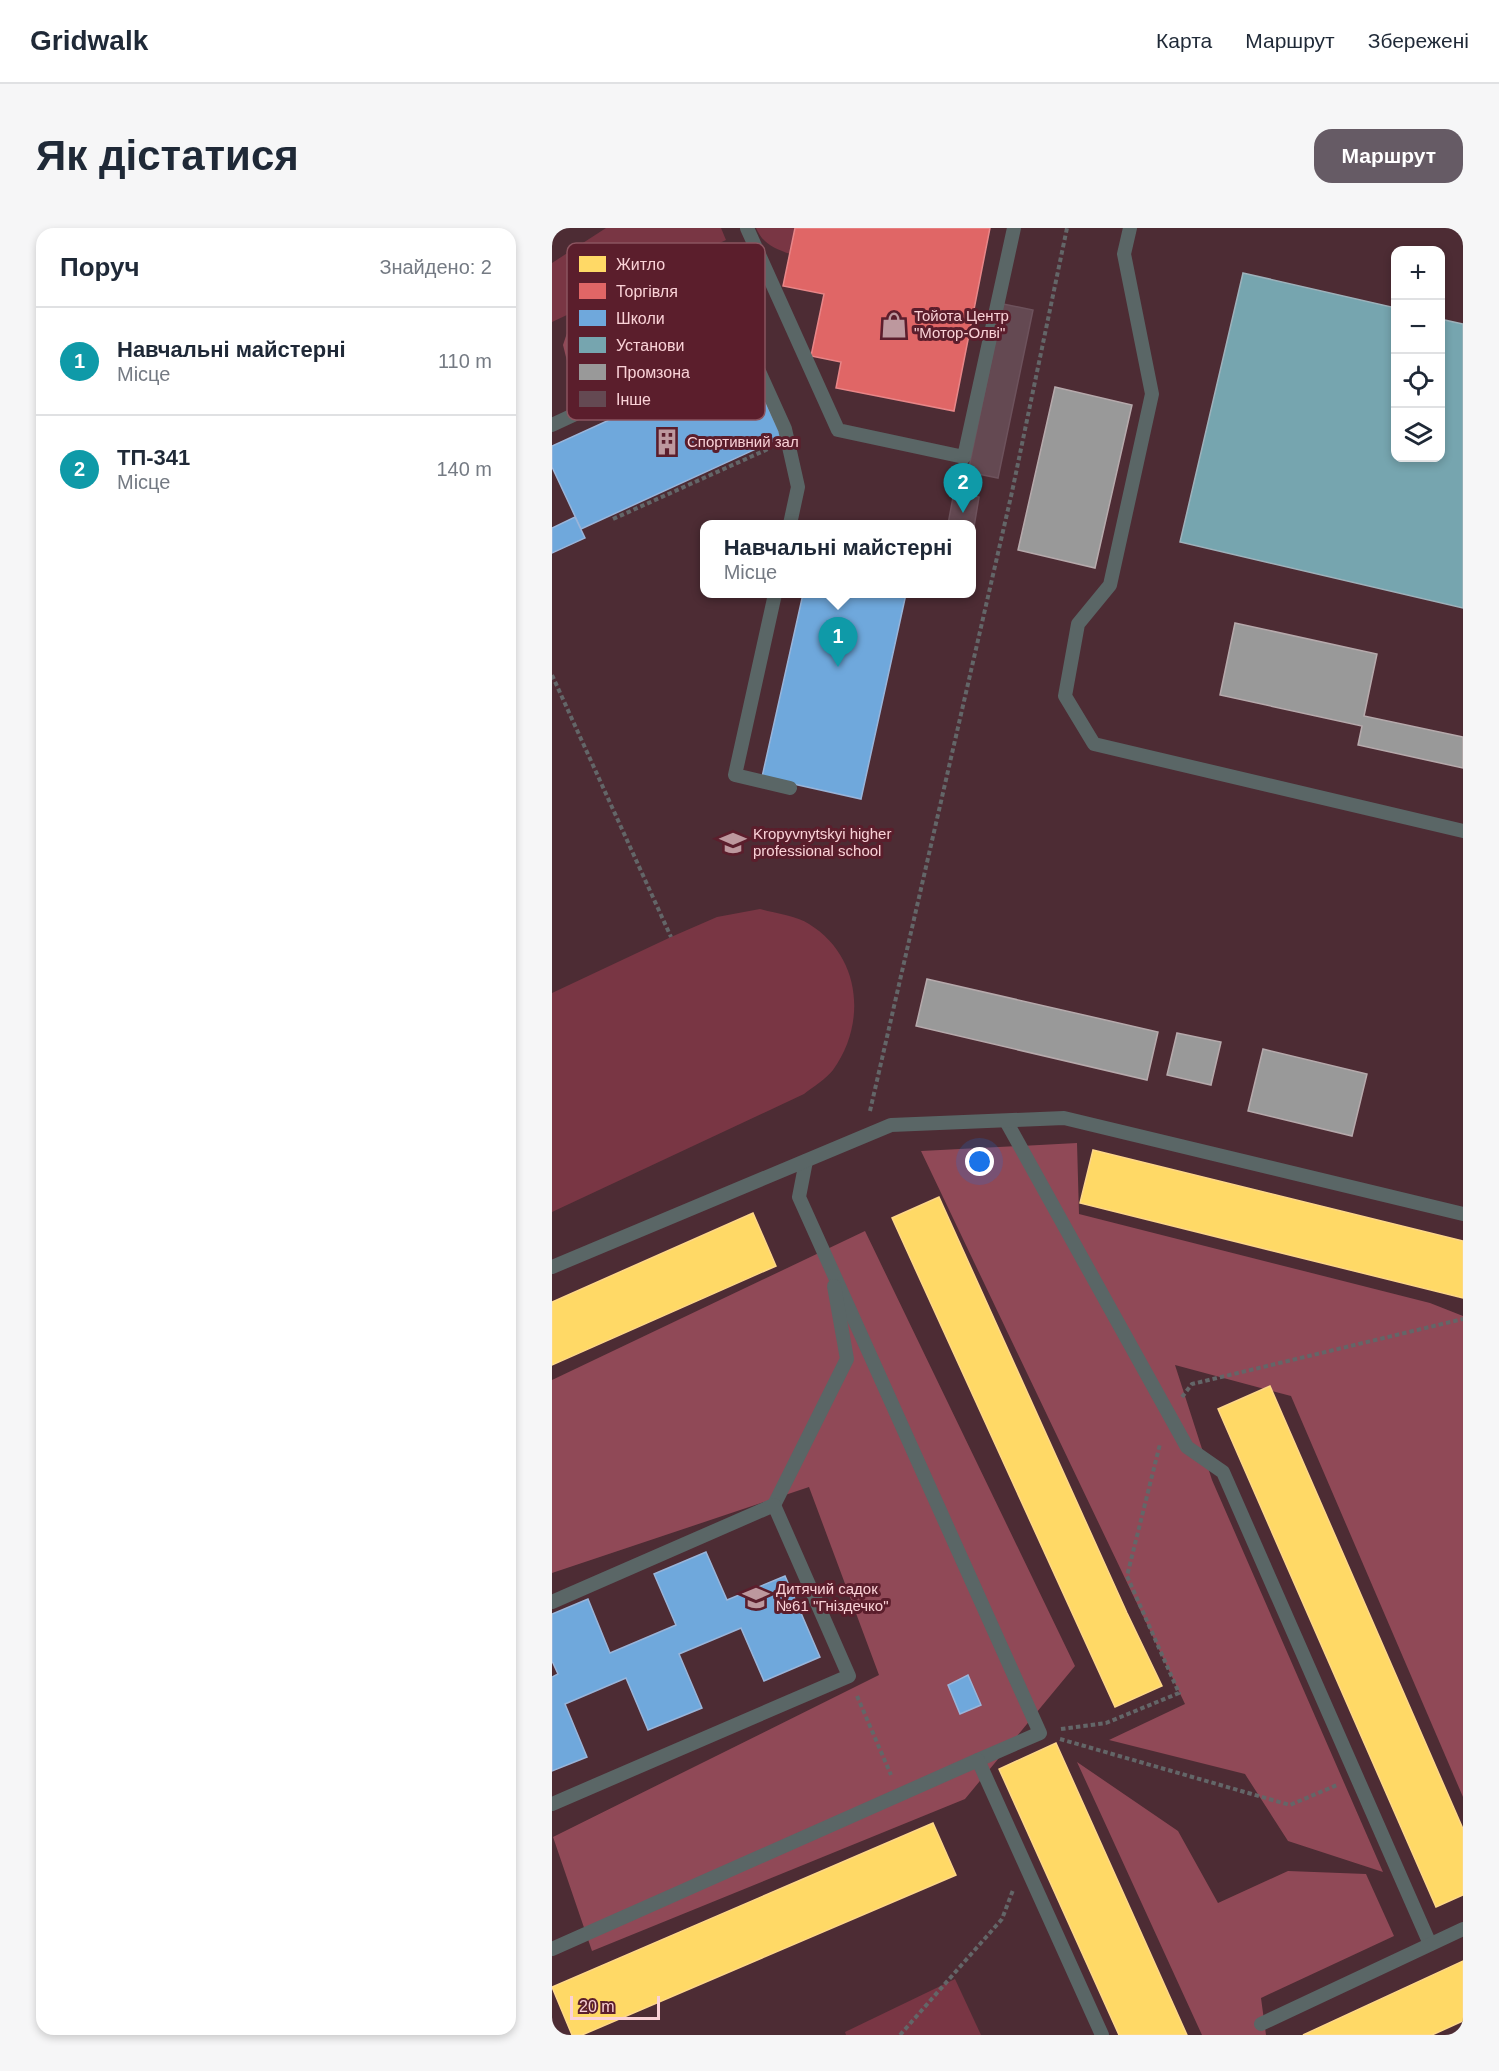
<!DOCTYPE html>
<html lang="uk">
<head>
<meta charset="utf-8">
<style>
	:root { --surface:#fff; --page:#f6f6f7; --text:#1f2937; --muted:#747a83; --line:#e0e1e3; --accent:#665b65 }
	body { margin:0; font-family:Arial,sans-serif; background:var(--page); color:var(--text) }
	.controls { position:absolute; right:18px; top:18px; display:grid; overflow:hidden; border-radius:12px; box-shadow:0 3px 9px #0003 }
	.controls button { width:54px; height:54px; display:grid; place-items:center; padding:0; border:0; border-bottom:2px solid var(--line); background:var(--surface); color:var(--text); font:30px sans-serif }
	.scale { position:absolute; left:18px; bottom:15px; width:90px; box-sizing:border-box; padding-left:6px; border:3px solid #fad2d7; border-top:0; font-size:16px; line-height:21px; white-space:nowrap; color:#fad2d7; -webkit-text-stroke:4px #5b1e2c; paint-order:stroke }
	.you { position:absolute; left:428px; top:934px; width:21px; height:21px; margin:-15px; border:4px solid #fff; border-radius:50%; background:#1a73e8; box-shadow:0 0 0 9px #1a73e833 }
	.badge { display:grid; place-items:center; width:39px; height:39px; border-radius:50%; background:var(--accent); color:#fff; font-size:20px; font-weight:700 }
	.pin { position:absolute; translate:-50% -50px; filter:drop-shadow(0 2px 3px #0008) }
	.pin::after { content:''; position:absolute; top:32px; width:21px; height:18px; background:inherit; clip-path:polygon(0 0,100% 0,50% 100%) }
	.popup { position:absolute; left:148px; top:292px; width:276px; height:78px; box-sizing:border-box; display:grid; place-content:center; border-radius:12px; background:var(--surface); filter:drop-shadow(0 2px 4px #0005); font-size:20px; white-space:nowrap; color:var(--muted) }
	.popup b { font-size:22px; color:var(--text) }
	.popup::after { content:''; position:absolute; left:50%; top:100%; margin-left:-12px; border:12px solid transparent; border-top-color:var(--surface) }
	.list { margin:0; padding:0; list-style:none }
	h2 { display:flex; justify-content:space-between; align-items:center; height:78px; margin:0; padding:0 24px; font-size:26px }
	h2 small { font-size:20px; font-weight:400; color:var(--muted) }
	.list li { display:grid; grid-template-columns:39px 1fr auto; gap:18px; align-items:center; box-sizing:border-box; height:108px; padding:0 24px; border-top:2px solid var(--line) }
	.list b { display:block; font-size:22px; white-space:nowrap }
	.list p { margin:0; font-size:20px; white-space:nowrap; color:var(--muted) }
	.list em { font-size:20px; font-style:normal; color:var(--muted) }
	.icon { flex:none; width:33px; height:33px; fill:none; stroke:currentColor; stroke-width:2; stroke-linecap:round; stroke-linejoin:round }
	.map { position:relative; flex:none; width:911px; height:1807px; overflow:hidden; border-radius:18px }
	header { display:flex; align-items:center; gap:36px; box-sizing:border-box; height:84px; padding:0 30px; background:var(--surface); border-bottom:2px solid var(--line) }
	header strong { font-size:28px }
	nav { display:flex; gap:33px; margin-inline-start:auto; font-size:21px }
	.intro { display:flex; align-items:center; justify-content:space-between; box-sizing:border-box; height:144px; padding:0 36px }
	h1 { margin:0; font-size:42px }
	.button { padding:15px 27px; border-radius:18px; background:var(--accent); color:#fff; font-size:21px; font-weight:700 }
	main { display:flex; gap:36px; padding:0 36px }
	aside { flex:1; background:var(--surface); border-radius:18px; box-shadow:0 3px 9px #0003 }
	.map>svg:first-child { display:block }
	.green { fill:#793644 }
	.forest { fill:#904957 }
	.homes { fill:#ffd966; stroke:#fed788; stroke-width:1.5 }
	.shops { fill:#e06666; stroke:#e88688; stroke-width:1.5 }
	.schools { fill:#6fa8dc; stroke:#99b5da; stroke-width:1.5 }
	.public { fill:#76a5af; stroke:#9eb2bb; stroke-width:1.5 }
	.industry { fill:#999; stroke:#b6aaac; stroke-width:1.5 }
	.building { fill:#644952; stroke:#6d525c; stroke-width:1.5 }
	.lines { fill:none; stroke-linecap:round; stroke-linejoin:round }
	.path { stroke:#636668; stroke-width:4; stroke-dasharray:4.5 3; stroke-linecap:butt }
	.service { stroke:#5a6666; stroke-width:14 }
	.labels { text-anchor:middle; stroke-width:6; stroke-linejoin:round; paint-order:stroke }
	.poi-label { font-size:15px; fill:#fad2d7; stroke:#5b1e2c; text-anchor:start }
	.key { fill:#5b1e2c; stroke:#8b545f; stroke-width:1.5 }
	.key-label { font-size:16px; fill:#fad2d7 }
</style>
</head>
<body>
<header>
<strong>Gridwalk</strong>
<nav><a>Карта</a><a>Маршрут</a><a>Збережені</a></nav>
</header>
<div class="intro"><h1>Як дістатися</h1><a class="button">Маршрут</a></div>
<main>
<aside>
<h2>Поруч<small>Знайдено: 2</small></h2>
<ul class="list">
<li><span class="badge" style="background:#0f9aa8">1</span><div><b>Навчальні майстерні</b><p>Місце</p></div><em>110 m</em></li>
<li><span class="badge" style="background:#0f9aa8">2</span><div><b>ТП-341</b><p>Місце</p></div><em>140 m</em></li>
</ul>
</aside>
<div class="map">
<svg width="911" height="1807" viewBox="0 0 911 1807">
	<rect width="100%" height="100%" fill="#4d2c34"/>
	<g class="green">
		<polygon points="54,0 169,0 174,12 0,94 0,35"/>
		<path d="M204,0H243L238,26C222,20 211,16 204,0Z"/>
		<path d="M208,681C222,685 245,688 257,696C309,728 315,795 281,842C274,851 261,859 252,866L0,984V765L119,709L165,689Z"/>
		<polygon points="403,1751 429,1807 294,1807 293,1804"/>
	</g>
	<g class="forest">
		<polygon points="149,47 178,58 186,74 183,91 170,97 163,114 40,172 34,153 16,137 11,117 16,102 29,90 48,87 65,94 74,103 89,106 106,98 115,66 131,50"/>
		<polygon points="525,915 527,986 878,1075 911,1088 911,1569 739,1168 623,1137 660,1252 831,1644 736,1613 693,1546 557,1512 633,1476 369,923"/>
		<polygon points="313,1003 523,1438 413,1571 40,1723 1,1609 327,1447 257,1259 0,1345 0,1152"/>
		<polygon points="525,1534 626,1603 666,1675 736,1643 814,1646 842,1708 709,1770 714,1807 650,1807"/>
	</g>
	<g class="homes">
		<polygon points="541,922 911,1013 911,1070 528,975"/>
		<polygon points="387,969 575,1385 610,1458 563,1479 340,990"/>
		<polygon points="201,985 224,1038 0,1137 0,1074"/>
		<polygon points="718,1158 911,1601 911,1667 884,1679 666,1181"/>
		<polygon points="504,1515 635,1807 567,1807 447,1541"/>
		<polygon points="381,1595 404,1647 30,1807 20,1807 0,1759"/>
		<polygon points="911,1733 911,1793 880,1807 751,1807"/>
	</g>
	<polygon class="shops" points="243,0 438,0 402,183 284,160 289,134 259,128 272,66 231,58"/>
	<g class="schools">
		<polygon points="193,130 230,209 29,301 0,239 0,218"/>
		<polygon points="23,289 33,310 0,325 0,300"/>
		<polygon points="251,366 354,366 309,571 210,549"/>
		<polygon points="154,1324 175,1372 233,1348 268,1429 212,1453 189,1400 127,1426 150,1480 96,1502 74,1450 13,1476 35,1529 0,1543 0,1449 6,1446 0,1433 0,1386 36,1371 58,1425 124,1397 102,1346"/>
		<polygon points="416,1447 429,1477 408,1486 396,1457"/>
	</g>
	<polygon class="public" points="691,45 844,80 844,230 888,230 888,91 911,96 911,380 628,314"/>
	<g class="industry">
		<polygon points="503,159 580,177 543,340 466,322"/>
		<polygon points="683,395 825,426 812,488 911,509 911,540 806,517 810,498 668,467"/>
		<polygon points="375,751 606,804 595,852 364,798"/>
		<polygon points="625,805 669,814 659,857 615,847"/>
		<polygon points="711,821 815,846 800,908 696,883"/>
	</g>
	<g class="building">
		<polygon points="451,76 481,82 446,250 416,244"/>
		<polygon points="402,264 427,269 421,305 419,296 396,296"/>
	</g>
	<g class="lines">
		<g class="path">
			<polyline points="61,291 216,221"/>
			<polyline points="0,447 119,709"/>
			<polyline points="318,883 460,264 515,0"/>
			<polyline points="630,1169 640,1156 911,1091"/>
			<polyline points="305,1468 339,1547"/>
			<polyline points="509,1501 554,1495 627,1465 575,1348 608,1216"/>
			<polyline points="508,1511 738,1577 785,1557"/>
			<polyline points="348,1807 450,1691 461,1662"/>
		</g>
		<g class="service">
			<polyline points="195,0 286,202 412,229 462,0"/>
			<polyline points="578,0 572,26 600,166 558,357 526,396 513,468 542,516 911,603"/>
			<polyline points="0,197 191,108 233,201 246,259 238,296"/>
			<polyline points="223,366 183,547 238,560"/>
			<polyline points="454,893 635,1219 671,1244 878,1716"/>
			<polyline points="254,933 247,969 488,1505 426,1532"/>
			<polyline points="0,1039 339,897 512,890 911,986"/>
			<polyline points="222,1277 295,1131 282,1058"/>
			<polyline points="0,1374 222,1277 297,1448 0,1576"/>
			<polyline points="0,1721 426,1532 550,1807"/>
			<polyline points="709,1796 911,1701"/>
		</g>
	</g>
	<defs>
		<g id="shop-bare" transform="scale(2.07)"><path d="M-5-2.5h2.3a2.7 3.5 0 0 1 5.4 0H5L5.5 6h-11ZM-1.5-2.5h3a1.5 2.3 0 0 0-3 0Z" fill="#bd989e" stroke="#5b1e2c" stroke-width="2.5" paint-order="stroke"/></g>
		<g id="building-bare" transform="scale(2.07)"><path d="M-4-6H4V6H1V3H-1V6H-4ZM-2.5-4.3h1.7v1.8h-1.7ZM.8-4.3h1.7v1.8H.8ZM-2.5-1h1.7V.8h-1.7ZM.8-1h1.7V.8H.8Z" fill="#bd989e" stroke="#5b1e2c" stroke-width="2.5" paint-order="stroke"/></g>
		<g id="university-bare" transform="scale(2.07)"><path d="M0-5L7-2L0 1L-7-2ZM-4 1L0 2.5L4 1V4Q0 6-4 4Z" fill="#bd989e" stroke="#5b1e2c" stroke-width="2.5" paint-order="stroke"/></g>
		<g id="school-bare" transform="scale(2.07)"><path d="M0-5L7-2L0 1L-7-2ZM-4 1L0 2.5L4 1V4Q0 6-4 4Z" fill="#bd989e" stroke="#5b1e2c" stroke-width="2.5" paint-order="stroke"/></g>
	</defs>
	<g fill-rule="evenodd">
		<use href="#shop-bare" x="342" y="97"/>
		<use href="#building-bare" x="115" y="214"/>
		<use href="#university-bare" x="181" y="615"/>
		<use href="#school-bare" x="204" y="1370"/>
	</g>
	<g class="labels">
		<g class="poi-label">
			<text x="362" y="93">Тойота Центр<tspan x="362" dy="17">"Мотор-Олві"</tspan></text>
			<text x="135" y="219">Спортивний зал</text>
			<text x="201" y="611">Kropyvnytskyi higher<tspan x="201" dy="17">professional school</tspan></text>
			<text x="224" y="1366">Дитячий садок<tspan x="224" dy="17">№61 "Гніздечко"</tspan></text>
		</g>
	</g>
	<rect x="15" y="15" width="198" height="177" rx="9" class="key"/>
	<rect x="27" y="28" width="27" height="16" fill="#ffd966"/>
	<rect x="27" y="55" width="27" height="16" fill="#e06666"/>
	<rect x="27" y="82" width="27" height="16" fill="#6fa8dc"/>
	<rect x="27" y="109" width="27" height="16" fill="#76a5af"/>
	<rect x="27" y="136" width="27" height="16" fill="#999"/>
	<rect x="27" y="163" width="27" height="16" fill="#644952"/>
	<g class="key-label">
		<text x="64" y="42">Житло</text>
		<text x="64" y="69">Торгівля</text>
		<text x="64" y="96">Школи</text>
		<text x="64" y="123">Установи</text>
		<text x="64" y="150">Промзона</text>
		<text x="64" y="177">Інше</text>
	</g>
</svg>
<div class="controls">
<button>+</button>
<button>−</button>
<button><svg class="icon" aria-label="locate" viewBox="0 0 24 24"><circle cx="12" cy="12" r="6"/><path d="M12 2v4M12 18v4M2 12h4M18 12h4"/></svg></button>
<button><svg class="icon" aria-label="layers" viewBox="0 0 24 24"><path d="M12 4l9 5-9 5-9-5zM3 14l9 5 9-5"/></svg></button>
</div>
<div class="scale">20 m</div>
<div class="you"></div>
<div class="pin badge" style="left:286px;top:439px;background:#0f9aa8">1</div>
<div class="popup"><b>Навчальні майстерні</b>Місце</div>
<div class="pin badge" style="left:411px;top:285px;background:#0f9aa8">2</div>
</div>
</main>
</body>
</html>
